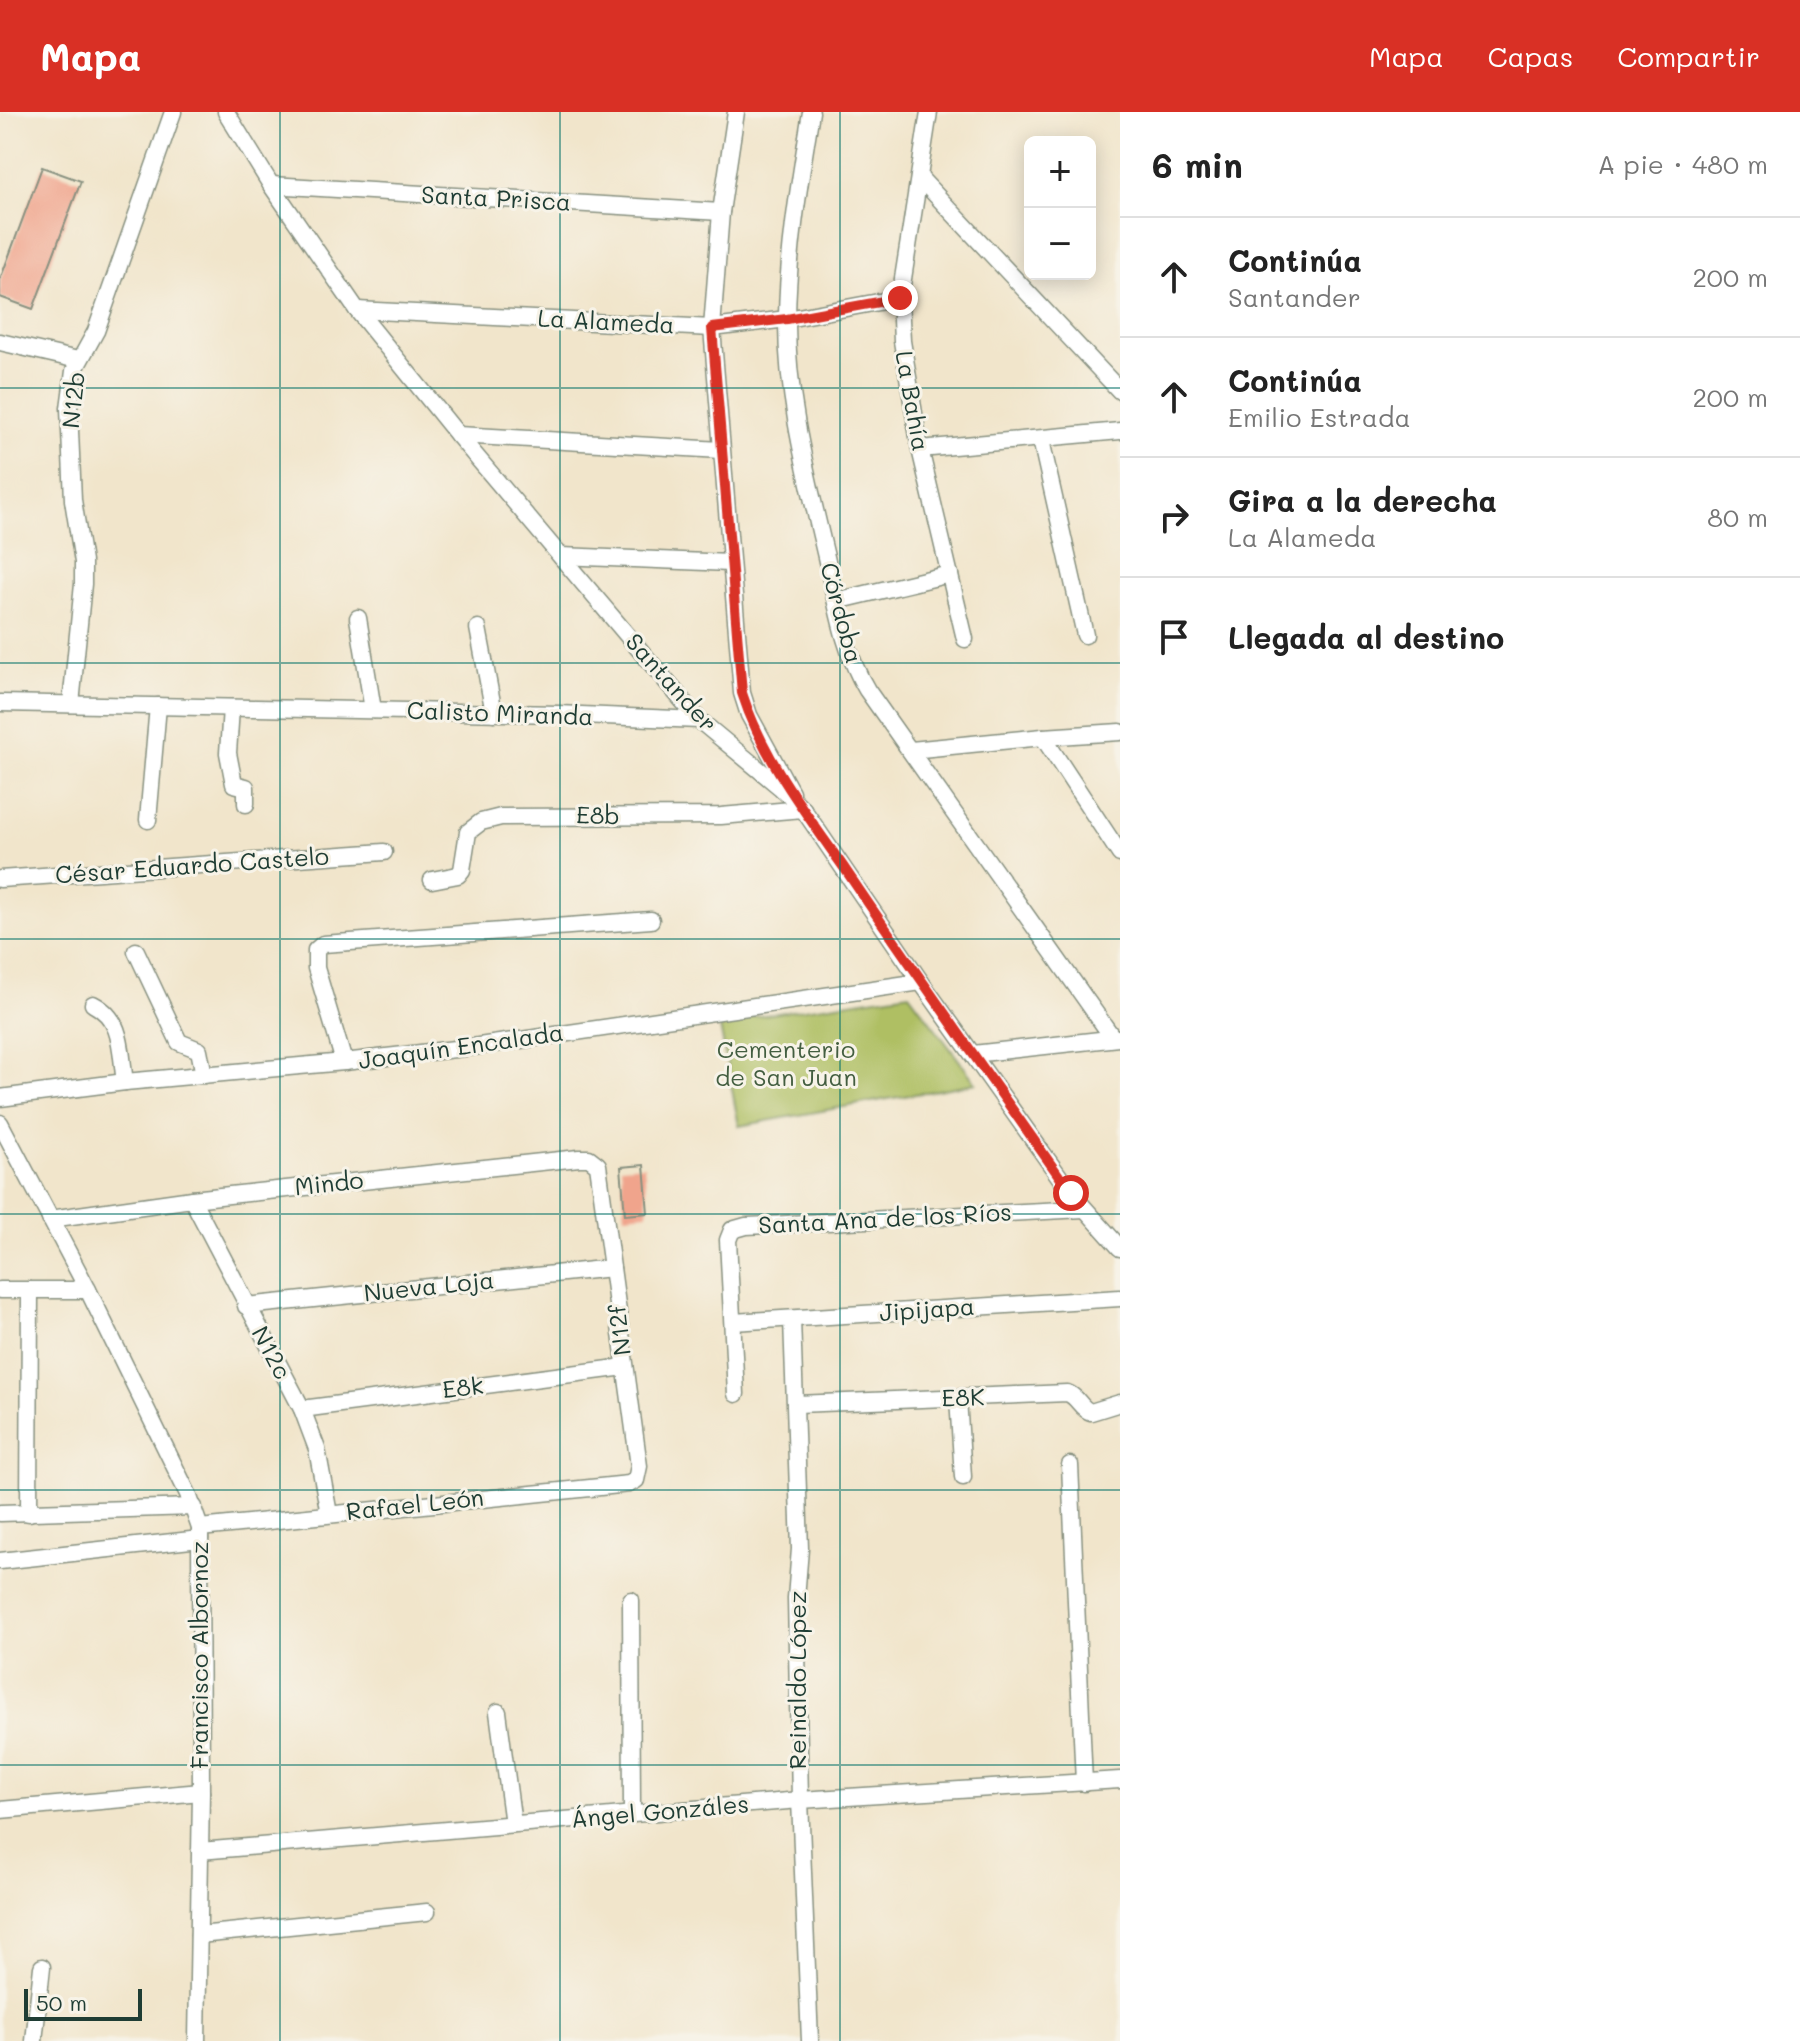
<!DOCTYPE html>
<html lang="es">
<head>
<meta charset="utf-8">
<style>
	:root { --surface:#fff; --page:#f6f6f6; --text:#222; --muted:#767676; --line:#e0e0e0; --accent:#d93025 }
	body { margin:0; font-family:Mali,sans-serif; background:var(--page); color:var(--text) }
	.controls { position:absolute; right:24px; top:24px; display:grid; overflow:hidden; border-radius:12px; box-shadow:0 4px 20px #0003 }
	.controls button { width:72px; height:72px; display:grid; place-items:center; padding:0; border:0; border-bottom:2px solid var(--line); background:var(--surface); color:var(--text); font:40px sans-serif }
	.scale { position:absolute; left:24px; bottom:20px; width:118px; box-sizing:border-box; padding-left:8px; border:4px solid #1f3d34; border-top:0; font-size:22px; line-height:28px; white-space:nowrap; color:#1f3d34; -webkit-text-stroke:6px #f7f3e8; paint-order:stroke }
	.stop { position:absolute; width:24px; height:24px; margin:-18px; border:6px solid #d93025; border-radius:50%; background:#fff }
	.stop.end { background:#d93025; border-color:#fff; box-shadow:0 2px 8px #0008 }
	.list { margin:0; padding:0; list-style:none }
	h2 { display:flex; justify-content:space-between; align-items:center; height:104px; margin:0; padding:0 32px; font-size:34px }
	h2 small { font-size:26px; font-weight:400; color:var(--muted) }
	.list li { display:grid; grid-template-columns:52px 1fr auto; gap:24px; align-items:center; box-sizing:border-box; height:120px; padding:0 32px; border-top:2px solid var(--line) }
	.list b { display:block; font-size:30px; white-space:nowrap }
	.list p { margin:0; font-size:26px; white-space:nowrap; color:var(--muted) }
	.list em { font-size:26px; font-style:normal; color:var(--muted) }
	.icon { flex:none; width:44px; height:44px; fill:none; stroke:currentColor; stroke-width:2; stroke-linecap:round; stroke-linejoin:round }
	.map { position:relative; flex:none; width:1120px; height:1929px; overflow:hidden }
	header { display:flex; align-items:center; gap:48px; box-sizing:border-box; height:112px; padding:0 40px; background:var(--accent); color:#fff }
	header strong { font-size:38px }
	nav { display:flex; gap:44px; margin-inline-start:auto; font-size:28px }
	main { display:flex }
	aside { flex:1; background:var(--surface) }
	.map>svg:first-child { display:block }
	.green { fill:#afbf63; stroke:#677e4c; stroke-width:2 }
	.building { fill:#f0a48c }
	.lines { fill:none; stroke-linecap:round; stroke-linejoin:round }
	.minor-casing { stroke:#889180; stroke-width:19 }
	.minor { stroke:#fff; stroke-width:16 }
	.route { stroke:#d93025; stroke-width:10 }
	.grid { fill:none; stroke:#0f766e; stroke-width:2; stroke-opacity:0.55 }
	.labels { text-anchor:middle; stroke-width:6; stroke-linejoin:round; paint-order:stroke }
	.street-label { font-size:24px; fill:#1f3d34; stroke:#f7f3e8 }
	.park-label { font-size:24px; fill:#435e40; stroke:#f7f3e8 }
</style>
</head>
<body>
<header>
<strong>Mapa</strong>
<nav><a>Mapa</a><a>Capas</a><a>Compartir</a></nav>
</header>
<main>
<div class="map">
<svg width="1120" height="1929" viewBox="0 0 1120 1929">
	<rect width="100%" height="100%" fill="#f7f3e8"/>
	<filter id="ink" filterUnits="userSpaceOnUse"><feTurbulence type="fractalNoise" baseFrequency=".0125" numOctaves="2"/><feDisplacementMap in="SourceGraphic" scale="16" xChannelSelector="R" yChannelSelector="G"/><feConvolveMatrix kernelMatrix="1 2 1 2 8 2 1 2 1" color-interpolation-filters="sRGB"/></filter>
	<filter id="wash" filterUnits="userSpaceOnUse"><feTurbulence type="fractalNoise" baseFrequency=".006" numOctaves="4" result="noise"/><feDisplacementMap in="SourceGraphic" scale="32" xChannelSelector="R" yChannelSelector="G"/><feGaussianBlur stdDeviation="1.8" result="paint"/><feColorMatrix in="noise" values="0 0 0 0 0 0 0 0 0 0 0 0 0 0 0 0 0 1.4 0 .05"/><feComposite in="paint" operator="in"/></filter>
	<g filter="url(#wash)">
		<rect width="100%" height="100%" fill="#f1e5cb"/>
		<polygon class="green" points="909,881 976,971 739,1014 719,910"/>
		<g id="blocks">
			<g class="building">
				<polygon points="42,55 81,69 33,197 0,185 0,168"/>
				<polygon points="644,1053 648,1101 625,1103 621,1055"/>
			</g>
		</g>
	</g>
	<g filter="url(#ink)">
		<use href="#blocks" fill-opacity="0" stroke="#889180" stroke-width="2"/>
		<g class="lines">
			<g class="minor-casing">
				<g id="minor">
					<polyline points="226,0 271,73 357,198 458,323 699,608 780,675 803,697 921,870 1071,1081 1120,1136"/>
					<polyline points="736,0 721,100 712,216 742,581 749,603 791,680"/>
					<path d="M811,0C800,68 788,136 787,205C786,286 808,367 826,445C836,488 843,539 867,578L1113,926"/>
					<polyline points="929,0 900,186 902,229 920,337 965,527"/>
					<polyline points="919,65 1120,279"/>
					<polyline points="271,73 721,100"/>
					<polyline points="357,198 712,216 787,207 900,186"/>
					<polyline points="0,230 78,248"/>
					<polyline points="458,323 721,338"/>
					<polyline points="1041,328 1085,523"/>
					<polyline points="920,337 1120,319"/>
					<polyline points="561,444 730,451"/>
					<polyline points="836,489 950,462"/>
					<polyline points="358,506 373,598"/>
					<polyline points="478,516 494,601"/>
					<polyline points="0,591 558,602 699,608"/>
					<polyline points="71,592 83,472 83,450 73,388 69,296 74,259 96,219 173,0"/>
					<polyline points="231,596 228,641 234,672 246,675 246,692"/>
					<polyline points="1043,625 1120,742"/>
					<polyline points="911,638 1043,625 1120,620"/>
					<polyline points="148,708 158,594"/>
					<polyline points="0,767 384,740"/>
					<polyline points="432,768 458,763 462,758 468,720 481,710 501,705 721,704 803,697"/>
					<polyline points="136,839 179,930 199,938 204,963"/>
					<path d="M93,892C124,908 120,939 125,970"/>
					<polyline points="973,942 1118,926"/>
					<polyline points="344,950 316,856 316,838 323,832 651,808"/>
					<polyline points="0,986 125,970 344,950 472,935 921,870"/>
					<polyline points="0,1011 88,1178 188,1382 200,1416 201,1680 197,1929"/>
					<polyline points="192,1087 302,1297 317,1337 329,1402"/>
					<polyline points="50,1107 192,1087 579,1046 589,1046 598,1053 639,1354 636,1368 629,1372 200,1416"/>
					<polyline points="0,1178 88,1178"/>
					<polyline points="246,1194 612,1156"/>
					<polyline points="792,1207 800,1437 796,1486 800,1688 810,1929"/>
					<polyline points="733,1210 1120,1186"/>
					<polyline points="736,1282 728,1128 732,1118 746,1114 1084,1097"/>
					<polyline points="958,1286 963,1365"/>
					<path d="M797,1292L1067,1281C1078,1284 1080,1297 1091,1300L1120,1291"/>
					<polyline points="302,1297 625,1255"/>
					<polyline points="1070,1353 1084,1671"/>
					<polyline points="0,1401 194,1395"/>
					<polyline points="29,1401 30,1178"/>
					<polyline points="0,1449 200,1427"/>
					<polyline points="631,1488 632,1702"/>
					<polyline points="498,1600 513,1712"/>
					<polyline points="0,1698 201,1680"/>
					<polyline points="200,1739 800,1688 1120,1668"/>
					<polyline points="199,1823 427,1800"/>
					<polyline points="34,1929 42,1855"/>
				</g>
			</g>
			<use href="#minor" class="minor"/>
		</g>
	</g>
	<g class="lines" filter="url(#ink)">
		<path class="route" d="M900,186L787,207L712,216L742,581C763,647 808,704 847,760C920,868 996,974 1071,1081"/>
	</g>
	<path class="grid" d="M280,0V1929M560,0V1929M840,0V1929M0,276H1120M0,551H1120M0,827H1120M0,1102H1120M0,1378H1120M0,1653H1120"/>
	<g class="labels">
		<g class="street-label">
			<text transform="translate(496 87) rotate(3)" y="8">Santa Prisca</text>
			<text transform="translate(606 210) rotate(3)" y="8">La Alameda</text>
			<text transform="translate(74 288) rotate(-84)" y="8">N12b</text>
			<text transform="translate(912 289) rotate(80)" y="8">La Bahía</text>
			<text transform="translate(841 501) rotate(75)" y="8">Córdoba</text>
			<text transform="translate(671 571) rotate(48)" y="8">Santander</text>
			<text transform="translate(500 602) rotate(2)" y="8">Calisto Miranda</text>
			<text transform="translate(598 704) rotate(1)" y="8">E8b</text>
			<text transform="translate(192 754) rotate(-4)" y="8">César Eduardo Castelo</text>
			<text transform="translate(461 935) rotate(-8)" y="8">Joaquín Encalada</text>
			<text transform="translate(329 1072) rotate(-6)" y="8">Mindo</text>
			<text transform="translate(885 1107) rotate(-3)" y="8">Santa Ana de los Ríos</text>
			<text transform="translate(429 1175) rotate(-6)" y="8">Nueva Loja</text>
			<text transform="translate(927 1198) rotate(-4)" y="8">Jipijapa</text>
			<text transform="translate(620 1218) rotate(-97)" y="8">N12f</text>
			<text transform="translate(271 1241) rotate(62)" y="8">N12c</text>
			<text transform="translate(463 1276) rotate(-7)" y="8">E8k</text>
			<text transform="translate(963 1286) rotate(-2)" y="8">E8K</text>
			<text transform="translate(415 1393) rotate(-6)" y="8">Rafael León</text>
			<text transform="translate(200 1543) rotate(-90)" y="8">Francisco Albornoz</text>
			<text transform="translate(798 1568) rotate(-90)" y="8">Reinaldo López</text>
			<text transform="translate(660 1700) rotate(-5)" y="8">Ángel Gonzáles</text>
		</g>
		<g class="park-label">
			<text x="786" y="946">Cementerio<tspan x="786" dy="28">de San Juan</tspan></text>
		</g>
	</g>
</svg>
<div class="controls">
<button>+</button>
<button>−</button>
</div>
<div class="scale">50 m</div>
<div class="stop" style="left:1071px;top:1081px"></div>
<div class="stop end" style="left:900px;top:186px"></div>
</div>
<aside>
<h2>6 min<small>A pie · 480 m</small></h2>
<ul class="list">
<li><svg class="icon" aria-label="ahead" viewBox="0 0 24 24"><path d="M12 20V5M6 11l6-6 6 6"/></svg><div><b>Continúa</b><p>Santander</p></div><em>200 m</em></li>
<li><svg class="icon" aria-label="ahead" viewBox="0 0 24 24"><path d="M12 20V5M6 11l6-6 6 6"/></svg><div><b>Continúa</b><p>Emilio Estrada</p></div><em>200 m</em></li>
<li><svg class="icon" aria-label="right" viewBox="0 0 24 24"><path d="M7 20v-9h11M14 6l5 5-5 5"/></svg><div><b>Gira a la derecha</b><p>La Alameda</p></div><em>80 m</em></li>
<li><svg class="icon" aria-label="arrive" viewBox="0 0 24 24"><path d="M6 21V4h12l-3 4 3 4H6"/></svg><div><b>Llegada al destino</b></div></li>
</ul>
</aside>
</main>
</body>
</html>
